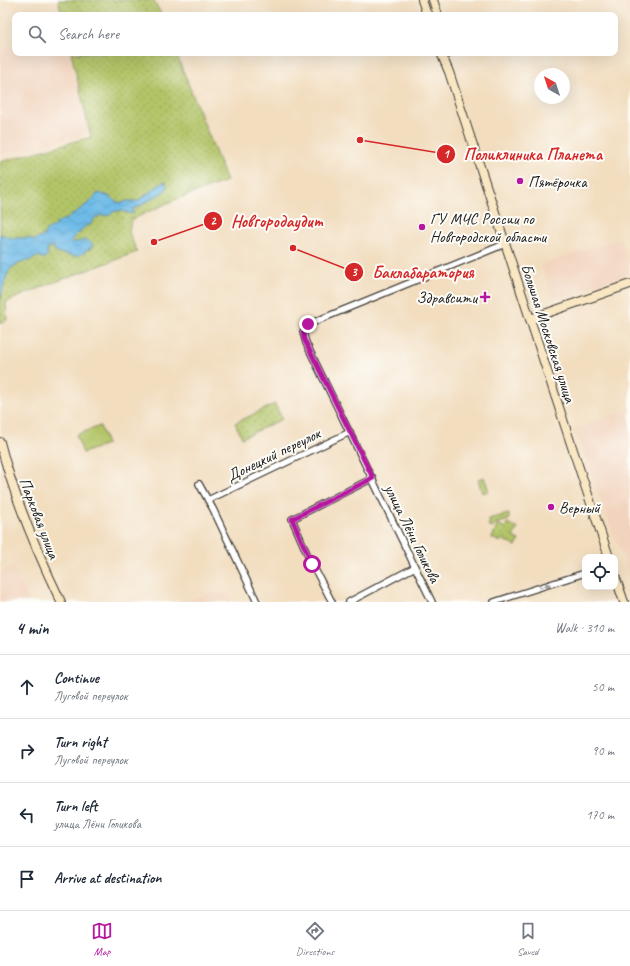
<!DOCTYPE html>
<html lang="en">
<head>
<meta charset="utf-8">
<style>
	:root { --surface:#fff; --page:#f6f6f7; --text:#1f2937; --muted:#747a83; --line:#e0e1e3; --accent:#b5179e }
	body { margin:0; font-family:Caveat,sans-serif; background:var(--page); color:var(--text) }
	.controls { position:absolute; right:12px; bottom:12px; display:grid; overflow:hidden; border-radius:8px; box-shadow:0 4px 16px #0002 }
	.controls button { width:36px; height:36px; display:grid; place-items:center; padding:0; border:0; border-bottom:1px solid var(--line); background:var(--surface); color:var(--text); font:20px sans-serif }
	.compass { position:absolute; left:534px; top:68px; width:36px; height:36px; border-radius:50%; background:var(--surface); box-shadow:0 4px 16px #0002; rotate:321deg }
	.stop { position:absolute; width:12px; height:12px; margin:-9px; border:3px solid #b5179e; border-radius:50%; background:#fff }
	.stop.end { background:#b5179e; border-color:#fff; box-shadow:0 1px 4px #0008 }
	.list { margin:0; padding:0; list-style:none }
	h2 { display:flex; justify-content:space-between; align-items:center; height:52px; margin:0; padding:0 16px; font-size:17px }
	h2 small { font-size:13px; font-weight:400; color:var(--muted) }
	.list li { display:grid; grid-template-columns:26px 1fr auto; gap:12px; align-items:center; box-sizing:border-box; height:64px; padding:0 16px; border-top:1px solid var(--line) }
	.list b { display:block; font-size:15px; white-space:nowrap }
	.list p { margin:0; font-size:13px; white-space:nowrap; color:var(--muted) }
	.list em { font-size:13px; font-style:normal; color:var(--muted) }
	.icon { flex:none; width:22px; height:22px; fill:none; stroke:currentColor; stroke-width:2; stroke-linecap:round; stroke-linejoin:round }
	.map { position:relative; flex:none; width:630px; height:602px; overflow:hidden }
	.search { position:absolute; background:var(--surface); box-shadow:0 4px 16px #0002; left:12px; right:12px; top:12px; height:44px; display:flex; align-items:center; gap:10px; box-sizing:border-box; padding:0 14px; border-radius:8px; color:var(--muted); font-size:15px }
	.sheet { height:308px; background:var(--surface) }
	nav { display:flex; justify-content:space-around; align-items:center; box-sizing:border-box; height:56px; border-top:1px solid var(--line); background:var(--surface); font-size:11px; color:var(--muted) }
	nav a { display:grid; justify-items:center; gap:2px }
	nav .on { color:var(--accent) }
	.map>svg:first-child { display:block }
	.built { fill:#f2d4be }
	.green { fill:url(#green-dots); stroke:#677042 }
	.pitch { fill:#b2c467; stroke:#677042 }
	.water { fill:url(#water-waves); stroke:#456c82 }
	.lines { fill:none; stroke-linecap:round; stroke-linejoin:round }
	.street-casing { stroke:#3c3934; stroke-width:8 }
	.secondary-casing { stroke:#3c3934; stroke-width:10 }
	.street { stroke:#fff; stroke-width:5.5 }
	.secondary { stroke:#f9e7c3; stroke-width:8 }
	.oneway { fill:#999 }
	.route { stroke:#b5179e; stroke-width:5 }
	.poi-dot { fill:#b5179e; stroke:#fdfcf7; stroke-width:1.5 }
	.labels { text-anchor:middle; stroke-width:4; stroke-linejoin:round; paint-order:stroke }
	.poi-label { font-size:16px; fill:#1c1c1c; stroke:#fdfcf7; text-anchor:start }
	.street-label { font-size:16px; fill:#1c1c1c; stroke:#fdfcf7 }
	.leader { fill:none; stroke:#d62828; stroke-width:1.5 }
	.callout-dot { fill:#d62828; stroke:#fdfcf7; stroke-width:1.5 }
	.mark-label { font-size:12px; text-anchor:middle; font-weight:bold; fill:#fff }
	.callout-label { font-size:17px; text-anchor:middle; font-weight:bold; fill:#d62828; stroke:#fdfcf7; stroke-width:4; stroke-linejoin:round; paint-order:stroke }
</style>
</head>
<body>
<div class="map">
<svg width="630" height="602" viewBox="0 0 630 602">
	<defs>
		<pattern id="green-dots" width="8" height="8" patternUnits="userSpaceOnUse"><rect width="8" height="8" fill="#b2c467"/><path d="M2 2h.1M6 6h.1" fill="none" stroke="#98a859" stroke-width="1.8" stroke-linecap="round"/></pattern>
		<pattern id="water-waves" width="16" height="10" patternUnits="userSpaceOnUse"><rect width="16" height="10" fill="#6ebbe8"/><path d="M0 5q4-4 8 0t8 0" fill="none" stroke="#5fa0c6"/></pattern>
	</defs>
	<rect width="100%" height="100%" fill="#fdfcf7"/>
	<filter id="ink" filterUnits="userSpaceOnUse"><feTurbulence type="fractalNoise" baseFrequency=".025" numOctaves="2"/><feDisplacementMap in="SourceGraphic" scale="8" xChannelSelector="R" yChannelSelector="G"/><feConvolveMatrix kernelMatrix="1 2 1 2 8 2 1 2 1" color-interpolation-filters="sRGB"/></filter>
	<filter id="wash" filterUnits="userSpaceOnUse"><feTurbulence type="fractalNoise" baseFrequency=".012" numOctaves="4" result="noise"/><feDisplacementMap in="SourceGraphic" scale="16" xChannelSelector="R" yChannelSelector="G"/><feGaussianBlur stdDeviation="0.9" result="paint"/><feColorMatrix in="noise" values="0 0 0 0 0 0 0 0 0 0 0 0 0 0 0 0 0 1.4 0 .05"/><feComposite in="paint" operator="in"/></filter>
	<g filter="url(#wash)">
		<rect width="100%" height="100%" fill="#f2ddbf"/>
		<g class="built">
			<polygon points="623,0 630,0 630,21"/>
			<polygon points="15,47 15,53 69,53 88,134 0,155 0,51"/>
			<polygon points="621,238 630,267 630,274 553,299 541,265"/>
			<polygon points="630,408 630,578 574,429"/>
			<polygon points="13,566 19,579 29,602 0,602 0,573"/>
			<polygon points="213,592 218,595 228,592 232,602 183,602"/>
		</g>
		<g class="green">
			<polygon points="58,0 153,0 162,15 62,15"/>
			<polygon points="71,53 176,53 227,181 172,201 131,220 129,232 137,252 50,284 6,302 7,320 0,324 0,162 91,137"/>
			<polygon points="275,404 282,419 242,438 235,423"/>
			<polygon points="484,477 489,491 482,493 478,479"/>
			<polygon points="509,514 509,520 495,524 493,528 488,525 490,522 488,519"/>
			<polygon points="507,523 518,528 513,537 519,540 516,546 501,539 500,542 492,538 498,524 505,528"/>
		</g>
		<polygon class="pitch" points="100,426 107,444 83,453 76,435"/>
		<path class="water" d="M163,182H166L167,186L166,190L138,207L132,209L134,211L132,214L122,211H115L109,215L98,216L93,220L91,224C86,226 81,228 80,233H78L71,240L72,242C78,243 82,240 87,240L93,244L91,248C87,249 84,253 80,255C74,258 64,253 57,253L52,246L47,249L48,255L44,259L41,257H37C30,261 21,262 14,266C5,271 3,292 0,301V234L11,238H30L32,240H35L37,238H41L43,236L47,229H50L62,220H65L90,202L98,193L109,196L115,201L122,203L127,201H138Z"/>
	</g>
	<g filter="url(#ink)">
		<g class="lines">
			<g class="street-casing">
				<g id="street">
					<polyline points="199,484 213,509 257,602"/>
					<polyline points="208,500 350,432"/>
					<polyline points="332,602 309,558 292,519 373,478"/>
					<polyline points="349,602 415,567"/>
					<polyline points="432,602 306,343 303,332 309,324 505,244"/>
					<polyline points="494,602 585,573"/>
				</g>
			</g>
			<g class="secondary-casing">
				<g id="secondary">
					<polyline points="422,0 427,15"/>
					<polyline points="433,0 438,15"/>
					<polyline points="441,53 449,72 571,444 609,557"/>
					<polyline points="530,319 630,284"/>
					<path d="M0,442C14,498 36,550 61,602"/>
					<polyline points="615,576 624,602"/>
				</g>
			</g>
			<use href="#street" class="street"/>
			<use href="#secondary" class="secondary"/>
		</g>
		<defs><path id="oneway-solid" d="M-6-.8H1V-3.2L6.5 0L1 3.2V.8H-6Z"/></defs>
		<use class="oneway" href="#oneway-solid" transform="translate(545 586) rotate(-17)"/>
	</g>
	<g class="lines" filter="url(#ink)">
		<polyline class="route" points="308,324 303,332 304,339 373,478 292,519 312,564"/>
	</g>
	<g class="poi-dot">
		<circle cx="520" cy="181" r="4"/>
		<circle cx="422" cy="227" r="4"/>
		<path d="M483 291h4v4h4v4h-4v4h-4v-4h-4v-4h4z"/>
		<circle cx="551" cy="507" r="4"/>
	</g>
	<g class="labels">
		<g class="poi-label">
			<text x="528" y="187">Пятёрочка</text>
			<text x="430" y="224">ГУ МЧС России по<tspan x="430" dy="18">Новгородской области</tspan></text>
			<text x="477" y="303" text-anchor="end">Здравсити</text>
			<text x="559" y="513">Верный</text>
		</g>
		<g class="street-label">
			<text transform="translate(549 333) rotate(72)" y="6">Большая Московская улица</text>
			<text transform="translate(273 454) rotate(-26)" y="6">Донецкий переулок</text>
			<text transform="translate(40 518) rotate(69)" y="6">Парковая улица</text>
			<text transform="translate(413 533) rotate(64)" y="6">улица Лёни Голикова</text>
		</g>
	</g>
	<path class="leader" d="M360 140L446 154M154 242L213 221M293 248L354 272"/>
	<g class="callout-dot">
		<circle cx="360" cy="140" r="4"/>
		<circle cx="154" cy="242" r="4"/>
		<circle cx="293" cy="248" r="4"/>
		<circle cx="446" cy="154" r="10"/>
		<circle cx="213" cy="221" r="10"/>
		<circle cx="354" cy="272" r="10"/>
	</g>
	<g class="mark-label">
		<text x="446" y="158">1</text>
		<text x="213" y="225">2</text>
		<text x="354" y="276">3</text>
	</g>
	<g class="callout-label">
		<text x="533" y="160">Поликлиника Планета</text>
		<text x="277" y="227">Новгородаудит</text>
		<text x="423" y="278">Баклабаратория</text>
	</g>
</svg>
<div class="controls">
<button><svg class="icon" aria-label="locate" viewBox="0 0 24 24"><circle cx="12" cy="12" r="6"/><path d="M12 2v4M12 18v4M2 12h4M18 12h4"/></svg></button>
</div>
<svg class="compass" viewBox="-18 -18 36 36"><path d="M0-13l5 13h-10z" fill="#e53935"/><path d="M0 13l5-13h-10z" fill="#747a83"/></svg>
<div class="stop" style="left:312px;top:564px"></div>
<div class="stop end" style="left:308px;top:324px"></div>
<div class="search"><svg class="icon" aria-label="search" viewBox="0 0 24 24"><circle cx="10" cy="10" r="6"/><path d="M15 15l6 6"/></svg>Search here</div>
</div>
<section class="sheet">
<h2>4 min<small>Walk · 310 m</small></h2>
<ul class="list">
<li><svg class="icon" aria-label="ahead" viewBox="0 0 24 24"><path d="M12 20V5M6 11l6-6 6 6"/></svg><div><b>Continue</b><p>Луговой переулок</p></div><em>50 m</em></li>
<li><svg class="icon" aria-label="right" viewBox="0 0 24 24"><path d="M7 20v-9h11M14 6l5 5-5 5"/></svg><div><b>Turn right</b><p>Луговой переулок</p></div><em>90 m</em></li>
<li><svg class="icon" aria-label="left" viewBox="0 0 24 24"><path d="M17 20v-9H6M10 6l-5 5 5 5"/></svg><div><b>Turn left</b><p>улица Лёни Голикова</p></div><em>170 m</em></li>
<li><svg class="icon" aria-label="arrive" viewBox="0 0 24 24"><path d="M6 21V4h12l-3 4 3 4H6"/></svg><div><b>Arrive at destination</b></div></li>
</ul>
</section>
<nav>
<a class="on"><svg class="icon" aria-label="map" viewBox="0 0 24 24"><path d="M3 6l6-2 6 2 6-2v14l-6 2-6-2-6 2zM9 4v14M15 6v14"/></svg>Map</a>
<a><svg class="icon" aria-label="directions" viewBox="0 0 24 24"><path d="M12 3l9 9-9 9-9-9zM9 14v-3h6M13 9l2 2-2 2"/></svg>Directions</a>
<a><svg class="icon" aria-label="saved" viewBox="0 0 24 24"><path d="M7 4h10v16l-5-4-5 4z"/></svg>Saved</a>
</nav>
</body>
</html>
